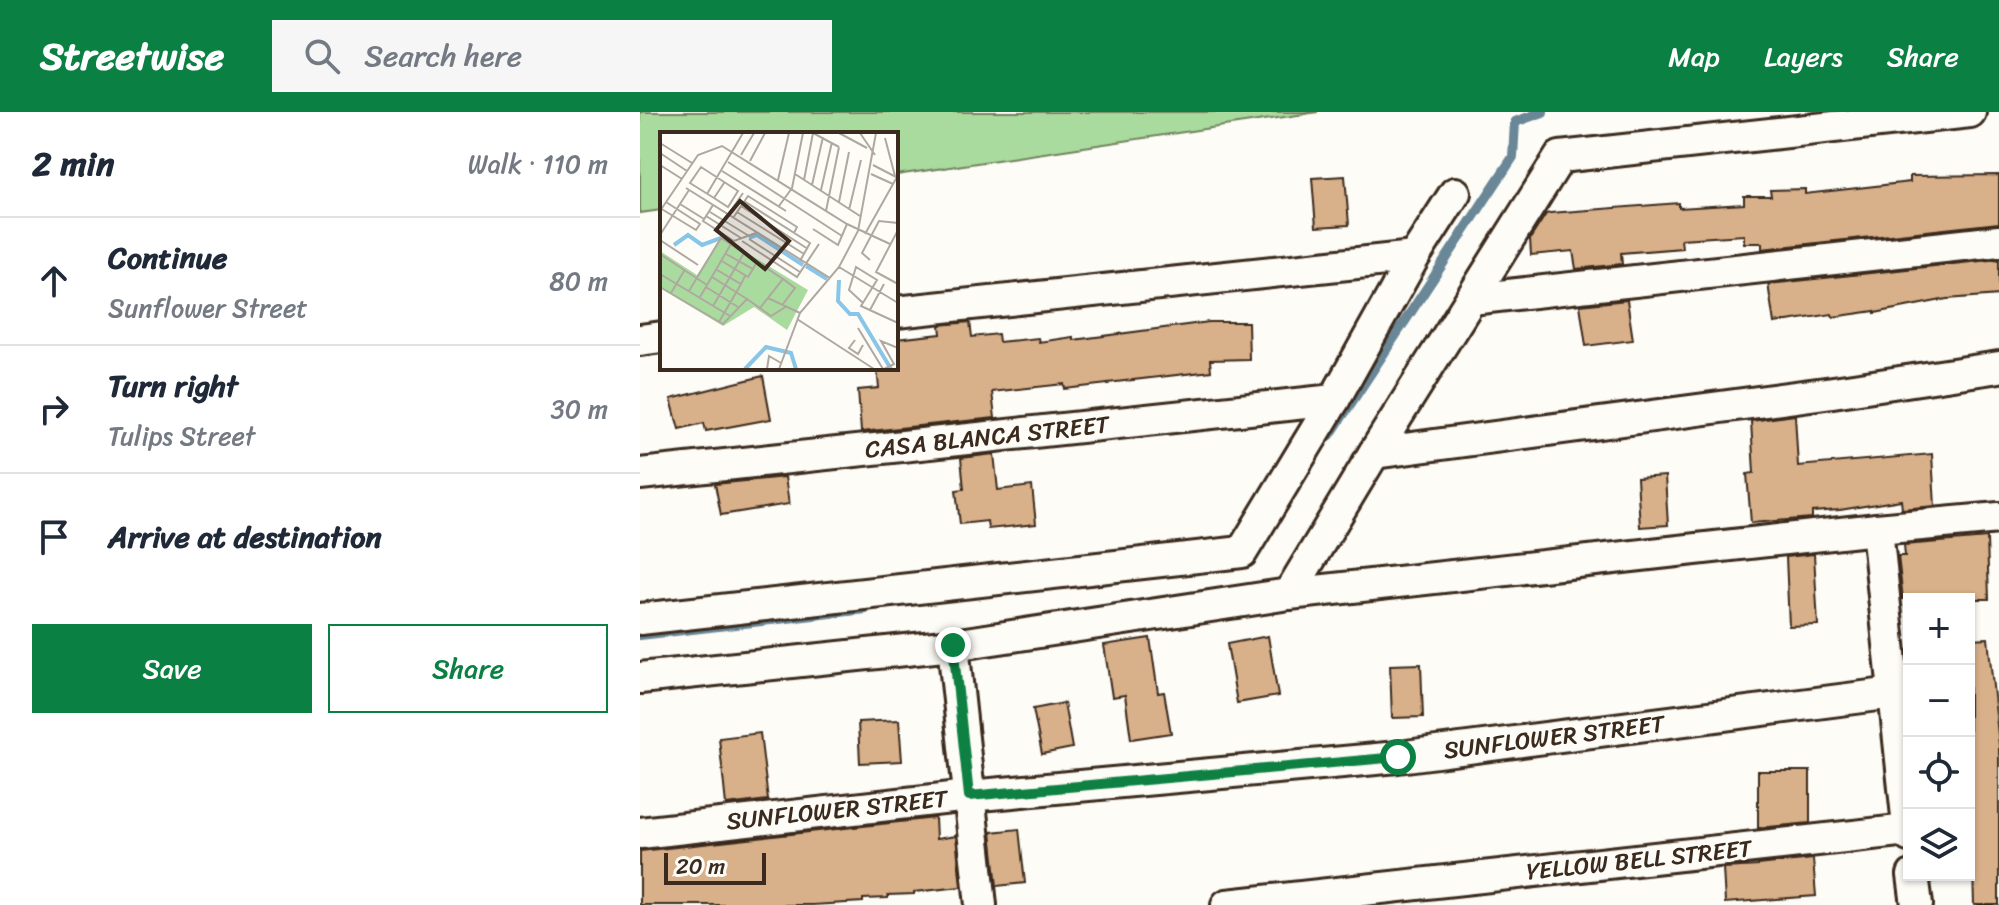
<!DOCTYPE html>
<html lang="en">
<head>
<meta charset="utf-8">
<style>
	:root { --surface:#fff; --page:#f6f6f7; --text:#1f2937; --muted:#747a83; --line:#e0e1e3; --accent:#0b8043 }
	body { margin:0; font-family:Sriracha,sans-serif; background:var(--page); color:var(--text) }
	.controls { position:absolute; right:24px; bottom:24px; display:grid; overflow:hidden; border-radius:0px; box-shadow:0 2px 6px #0004 }
	.controls button { width:72px; height:72px; display:grid; place-items:center; padding:0; border:0; border-bottom:2px solid var(--line); background:var(--surface); color:var(--text); font:40px sans-serif }
	.scale { position:absolute; left:24px; bottom:20px; width:102px; box-sizing:border-box; padding-left:8px; border:4px solid #3b2a1e; border-top:0; font-size:22px; line-height:28px; white-space:nowrap; color:#3b2a1e; -webkit-text-stroke:6px #fdfcf7; paint-order:stroke }
	.stop { position:absolute; width:24px; height:24px; margin:-18px; border:6px solid #0b8043; border-radius:50%; background:#fff }
	.stop.end { background:#0b8043; border-color:#fff; box-shadow:0 2px 8px #0008 }
	.list { margin:0; padding:0; list-style:none }
	h2 { display:flex; justify-content:space-between; align-items:center; height:104px; margin:0; padding:0 32px; font-size:34px }
	h2 small { font-size:26px; font-weight:400; color:var(--muted) }
	.list li { display:grid; grid-template-columns:52px 1fr auto; gap:24px; align-items:center; box-sizing:border-box; height:128px; padding:0 32px; border-top:2px solid var(--line) }
	.list b { display:block; font-size:30px; white-space:nowrap }
	.list p { margin:0; font-size:26px; white-space:nowrap; color:var(--muted) }
	.list em { font-size:26px; font-style:normal; color:var(--muted) }
	.actions { display:flex; gap:16px; padding:24px 32px }
	.actions a { flex:1; padding:18px 0; border:2px solid var(--accent); border-radius:0px; text-align:center; font-size:28px; color:var(--accent) }
	.actions .main { background:var(--accent); color:#fff }
	.icon { flex:none; width:44px; height:44px; fill:none; stroke:currentColor; stroke-width:2; stroke-linecap:round; stroke-linejoin:round }
	.map { position:relative; flex:none; width:1359px; height:793px; overflow:hidden }
	header { display:flex; align-items:center; gap:48px; box-sizing:border-box; height:112px; padding:0 40px; background:var(--accent); color:#fff }
	header strong { font-size:38px }
	nav { display:flex; gap:44px; margin-inline-start:auto; font-size:28px }
	.search { width:560px; height:72px; background:var(--page); display:flex; align-items:center; gap:20px; box-sizing:border-box; padding:0 28px; border-radius:0px; color:var(--muted); font-size:30px }
	main { display:flex }
	aside { flex:1; background:var(--surface) }
	.map>svg:first-child { display:block }
	.green { fill:#a8db9d; stroke:#72825e; stroke-width:2 }
	.lines { fill:none; stroke-linecap:round; stroke-linejoin:round }
	.stream { stroke:#698797; stroke-width:10 }
	.building { fill:#d8b089; stroke:#3b2a1e; stroke-width:2 }
	.street-casing { stroke:#3b2a1e; stroke-width:36 }
	.street { stroke:#fdfcf7; stroke-width:30 }
	.route { stroke:#0b8043; stroke-width:10 }
	.labels { text-anchor:middle; stroke-width:6; stroke-linejoin:round; paint-order:stroke }
	.street-label { font-size:24px; fill:#3b2a1e; stroke:#fdfcf7 }
	.inset-river { fill:none; stroke:#88c5e8; stroke-width:4 }
	.inset-road { fill:none; stroke:#afa8a0; stroke-width:2 }
	.view { fill:#3b2a1e; fill-opacity:0.15; stroke:#3b2a1e; stroke-width:4 }
	.inset-edge { fill:none; stroke:#3b2a1e; stroke-width:4 }
</style>
</head>
<body>
<header>
<strong>Streetwise</strong>
<div class="search"><svg class="icon" aria-label="search" viewBox="0 0 24 24"><circle cx="10" cy="10" r="6"/><path d="M15 15l6 6"/></svg>Search here</div>
<nav><a>Map</a><a>Layers</a><a>Share</a></nav>
</header>
<main>
<aside>
<h2>2 min<small>Walk · 110 m</small></h2>
<ul class="list">
<li><svg class="icon" aria-label="ahead" viewBox="0 0 24 24"><path d="M12 20V5M6 11l6-6 6 6"/></svg><div><b>Continue</b><p>Sunflower Street</p></div><em>80 m</em></li>
<li><svg class="icon" aria-label="right" viewBox="0 0 24 24"><path d="M7 20v-9h11M14 6l5 5-5 5"/></svg><div><b>Turn right</b><p>Tulips Street</p></div><em>30 m</em></li>
<li><svg class="icon" aria-label="arrive" viewBox="0 0 24 24"><path d="M6 21V4h12l-3 4 3 4H6"/></svg><div><b>Arrive at destination</b></div></li>
</ul>
<div class="actions"><a class="main">Save</a><a>Share</a></div>
</aside>
<div class="map">
<svg width="1359" height="793" viewBox="0 0 1359 793">
	<rect width="100%" height="100%" fill="#fdfcf7"/>
	<filter id="ink" filterUnits="userSpaceOnUse"><feTurbulence type="fractalNoise" baseFrequency=".0125" numOctaves="2"/><feDisplacementMap in="SourceGraphic" scale="16" xChannelSelector="R" yChannelSelector="G"/><feConvolveMatrix kernelMatrix="1 2 1 2 8 2 1 2 1" color-interpolation-filters="sRGB"/></filter>
	<g filter="url(#ink)">
		<polygon class="green" points="0,0 678,0 256,63 256,22 22,22 22,98 0,101"/>
		<g class="lines">
			<g class="stream">
				<polyline points="690,323 873,45 875,10 903,0"/>
				<polyline points="0,523 226,497"/>
			</g>
		</g>
		<g class="building">
			<polygon points="1359,63 1359,111 1122,137 1122,131 1104,131 1104,123 1041,127 1042,136 981,141 982,152 936,157 933,139 891,143 890,127 906,102 910,101 1039,91 1039,96 1104,92 1104,84 1131,84 1130,78 1165,77 1165,82 1270,70 1270,64"/>
			<polygon points="705,64 709,113 676,115 672,66"/>
			<polygon points="1359,147 1359,183 1307,187 1235,201 1235,199 1193,205 1192,202 1134,211 1128,172"/>
			<polygon points="987,188 993,228 946,234 940,193"/>
			<polygon points="330,210 332,225 358,222 359,230 398,226 399,230 433,225 433,228 569,210 608,210 609,247 570,248 571,259 467,271 468,272 425,277 424,272 352,280 355,306 221,320 218,278 239,276 237,256 256,256 256,227 301,222 300,213"/>
			<polygon points="123,264 131,307 66,319 64,311 39,317 31,287"/>
			<polygon points="1155,303 1158,354 1292,342 1295,394 1262,397 1261,388 1200,398 1172,400 1172,406 1111,411 1107,362 1114,361 1111,309"/>
			<polygon points="354,342 358,378 392,374 396,412 348,417 347,409 320,412 316,378 324,377 321,346"/>
			<polygon points="1025,364 1028,413 1000,415 997,366"/>
			<polygon points="145,365 149,392 81,403 75,372"/>
			<polygon points="1347,426 1349,487 1263,487 1258,444 1265,444 1264,433"/>
			<polygon points="1174,442 1178,513 1149,514 1146,445"/>
			<polygon points="628,524 638,584 597,591 587,532"/>
			<polygon points="510,526 518,581 524,580 531,621 491,627 485,583 472,585 464,533"/>
			<polygon points="1348,526 1359,633 1359,793 1334,793 1333,756 1329,756 1329,527"/>
			<polygon points="781,552 783,605 752,606 750,553"/>
			<polygon points="424,591 432,636 402,642 393,597"/>
			<polygon points="259,608 262,649 220,651 218,610"/>
			<polygon points="120,621 128,688 86,693 79,626"/>
			<polygon points="1118,659 1170,659 1170,711 1118,716"/>
			<polygon points="295,706 296,727 316,724 321,775 274,780 274,782 248,783 248,786 223,787 223,790 172,793 0,793 0,739"/>
			<polygon points="379,717 385,771 357,774 351,720"/>
			<polygon points="1173,747 1176,784 1085,791 1083,756 1118,754 1118,753"/>
		</g>
		<g class="lines">
			<g class="street-casing">
				<g id="street">
					<polyline points="831,187 1359,129"/>
					<polyline points="256,200 774,145"/>
					<polyline points="0,228 22,225"/>
					<polyline points="734,341 1193,280 1359,255"/>
					<polyline points="0,362 694,288"/>
					<polyline points="1237,417 1269,724"/>
					<polyline points="649,482 734,341 920,45 1330,0"/>
					<polyline points="0,507 602,440 694,288 774,145 815,81"/>
					<polyline points="313,533 341,793"/>
					<polyline points="0,566 313,533 649,482 1237,417 1359,406"/>
					<polyline points="0,721 329,684 758,645 1254,581"/>
					<polyline points="1273,763 1277,793"/>
					<polyline points="587,793 1268,718"/>
				</g>
			</g>
			<use href="#street" class="street"/>
		</g>
	</g>
	<g class="lines" filter="url(#ink)">
		<polyline class="route" points="313,533 329,684 758,645"/>
	</g>
	<g class="labels">
		<g class="street-label">
			<text transform="translate(347 325) rotate(-6)" y="8">CASA BLANCA STREET</text>
			<text transform="translate(914 625) rotate(-7)" y="8">SUNFLOWER STREET</text>
			<text transform="translate(197 698) rotate(-6)" y="8">SUNFLOWER STREET</text>
			<text transform="translate(999 748) rotate(-6)" y="8">YELLOW BELL STREET</text>
		</g>
	</g>
	<g transform="translate(20 20)">
		<rect width="238" height="238" fill="#fdfcf7"/>
		<path d="M61,105L148,158L127,198L94,175L63,194L0,156V119L37,143Z" fill="#a8db9d"/>
		<path class="inset-river" d="M89,106L97,103L143,133M14,113L28,103L42,113L61,106M146,134L167,147M179,148L178,169L190,182H198L231,237M85,237L106,215L131,221L136,237"/>
		<path class="inset-road" d="M153,1L179,15M179,1L207,16M200,1L215,23M225,6L235,44M0,11L32,31M0,21L27,39M81,23L94,1M90,29L105,1M68,30L182,104M0,33L22,47M213,33L236,45M62,39L126,79M135,42L200,84M211,42L233,52M118,48L129,1M144,48L153,1M152,53L163,5M26,56L170,146M161,58L172,10M47,62L83,1M54,66L68,75L78,59L41,35L30,51L54,66L64,51M84,69L150,111L140,129M179,70L189,20M20,72L44,87M53,73L43,89L74,109L96,101M81,74L148,117M119,74L132,56L143,1M0,76L36,98L40,92L6,70M189,78L201,28M0,79L38,23L62,14L187,92L230,112M166,79L179,15M50,80L89,104M77,80L144,122M68,83L83,61M46,84L81,106M73,86L88,64L137,95L134,101M153,97L178,113L187,92M238,98L216,140L238,152M205,102L237,45M0,103L29,58M89,107L140,140M0,108L38,133M82,109L137,145L159,112M0,122L47,153M66,122L93,137L97,129M210,128L202,121L219,89L238,91M62,129L88,145L93,137M179,135L238,171M57,138L81,152L85,144M0,142L70,184M52,145L87,167M0,155L63,192L87,167L111,184L127,174M46,155L78,175M29,159L61,106L123,147M11,161L24,139M40,165L71,112M108,166L140,181M203,171L189,158L196,135L217,148L201,174L238,191M53,174L84,121M100,176L123,147L135,156L123,172M210,178L224,152M137,187L214,237M59,190L81,152M198,196L223,237M195,208L189,216L198,222L203,213M107,237L109,224L121,231M119,237L140,181L179,135L198,99L216,1M224,237L234,232L221,209L238,216"/>
		<path class="view" d="M80,69L129,109L105,137L56,98Z"/>
		<rect width="238" height="238" class="inset-edge"/>
	</g>
</svg>
<div class="controls">
<button>+</button>
<button>−</button>
<button><svg class="icon" aria-label="locate" viewBox="0 0 24 24"><circle cx="12" cy="12" r="6"/><path d="M12 2v4M12 18v4M2 12h4M18 12h4"/></svg></button>
<button><svg class="icon" aria-label="layers" viewBox="0 0 24 24"><path d="M12 4l9 5-9 5-9-5zM3 14l9 5 9-5"/></svg></button>
</div>
<div class="scale">20 m</div>
<div class="stop" style="left:758px;top:645px"></div>
<div class="stop end" style="left:313px;top:533px"></div>
</div>
</main>
</body>
</html>
